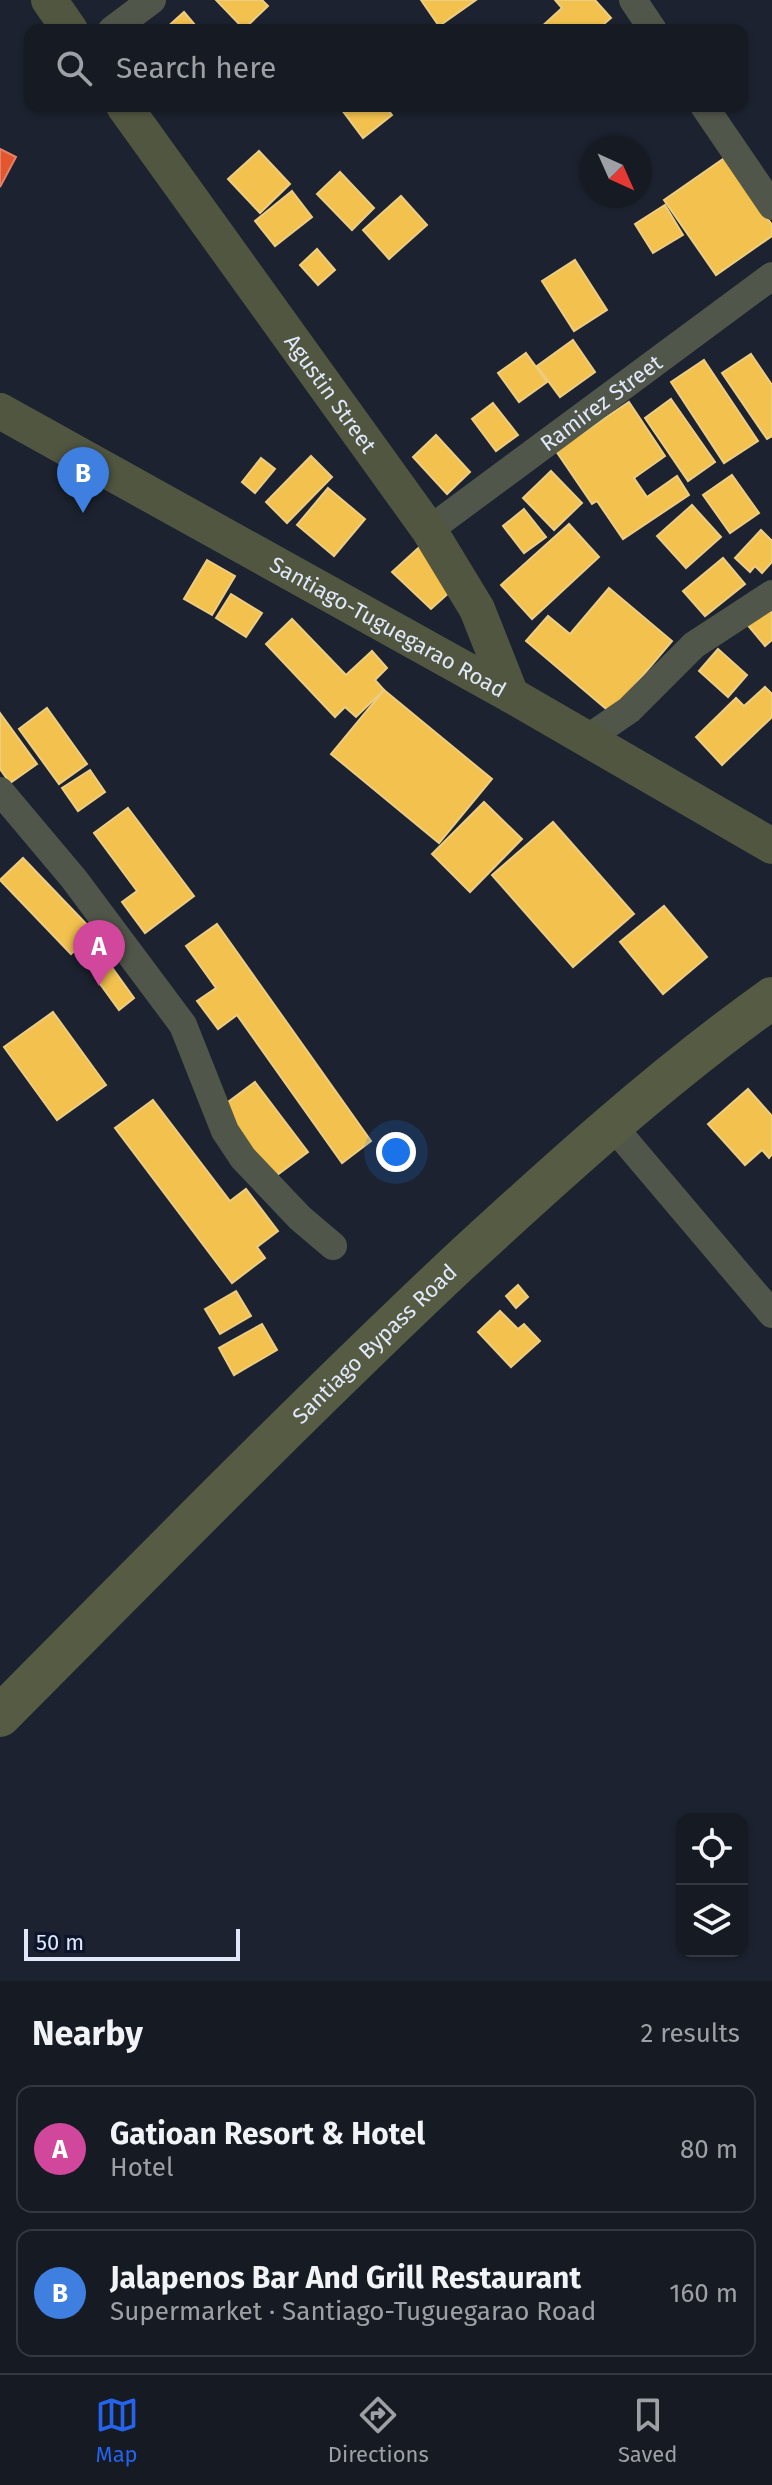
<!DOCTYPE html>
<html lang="en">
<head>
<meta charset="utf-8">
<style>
	:root { --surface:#151a23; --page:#1e232b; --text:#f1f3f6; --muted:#9da1a6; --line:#343841; --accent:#2563eb }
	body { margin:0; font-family:"Fira Sans",sans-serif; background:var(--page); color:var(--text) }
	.controls { position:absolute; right:24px; bottom:24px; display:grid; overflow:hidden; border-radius:16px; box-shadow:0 2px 6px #0004 }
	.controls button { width:72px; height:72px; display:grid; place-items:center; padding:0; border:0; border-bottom:2px solid var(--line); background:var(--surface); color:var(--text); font:40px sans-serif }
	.compass { position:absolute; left:580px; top:136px; width:72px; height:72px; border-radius:50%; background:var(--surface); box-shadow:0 2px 6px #0004; rotate:135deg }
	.scale { position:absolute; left:24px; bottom:20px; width:216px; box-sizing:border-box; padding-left:8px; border:4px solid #e1e8fa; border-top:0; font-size:22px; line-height:28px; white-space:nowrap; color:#e1e8fa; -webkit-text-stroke:6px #0c152c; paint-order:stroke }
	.you { position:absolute; left:396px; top:1152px; width:28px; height:28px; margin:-20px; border:6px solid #fff; border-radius:50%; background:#1a73e8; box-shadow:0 0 0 12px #1a73e833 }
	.badge { display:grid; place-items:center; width:52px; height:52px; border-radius:50%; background:var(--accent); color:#fff; font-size:26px; font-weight:700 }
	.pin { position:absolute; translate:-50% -66px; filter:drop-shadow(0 2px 4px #0008) }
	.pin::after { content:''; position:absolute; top:42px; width:28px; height:24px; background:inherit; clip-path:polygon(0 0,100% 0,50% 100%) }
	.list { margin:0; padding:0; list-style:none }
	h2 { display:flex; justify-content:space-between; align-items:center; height:104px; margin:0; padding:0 32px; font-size:34px }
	h2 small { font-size:26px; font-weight:400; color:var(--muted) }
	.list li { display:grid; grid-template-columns:52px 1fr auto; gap:24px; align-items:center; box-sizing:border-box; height:128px; margin:0 16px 16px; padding:0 16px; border:2px solid var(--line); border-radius:16px }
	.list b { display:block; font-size:30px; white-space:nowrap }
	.list p { margin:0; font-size:26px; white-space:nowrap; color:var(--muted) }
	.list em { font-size:26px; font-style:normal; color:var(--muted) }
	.icon { flex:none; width:44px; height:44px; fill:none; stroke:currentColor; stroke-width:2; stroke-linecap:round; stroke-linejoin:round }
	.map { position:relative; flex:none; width:772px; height:1981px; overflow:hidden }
	.search { position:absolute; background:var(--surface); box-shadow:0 2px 6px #0004; left:24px; right:24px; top:24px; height:88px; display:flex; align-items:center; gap:20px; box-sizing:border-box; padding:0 28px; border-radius:16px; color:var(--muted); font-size:30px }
	.sheet { height:392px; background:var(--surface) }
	nav { display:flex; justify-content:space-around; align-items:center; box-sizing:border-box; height:112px; border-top:2px solid var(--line); background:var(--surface); font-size:22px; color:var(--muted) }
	nav a { display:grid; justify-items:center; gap:4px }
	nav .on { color:var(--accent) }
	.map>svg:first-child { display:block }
	.homes { fill:#f2c14e; stroke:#edcd82; stroke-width:2 }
	.shops { fill:#e4572e; stroke:#e3826b; stroke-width:2 }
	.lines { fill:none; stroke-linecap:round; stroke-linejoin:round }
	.minor { stroke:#51564a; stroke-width:28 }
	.major { stroke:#515641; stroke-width:36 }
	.highway { stroke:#565b44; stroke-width:42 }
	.labels { text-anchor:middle; stroke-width:8; stroke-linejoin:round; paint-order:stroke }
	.street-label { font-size:22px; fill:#e1e8fa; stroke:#0c152c }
</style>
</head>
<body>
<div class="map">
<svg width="772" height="1981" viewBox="0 0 772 1981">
	<rect width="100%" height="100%" fill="#1c222f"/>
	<g class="homes">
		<polygon points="216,0 262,0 268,6 244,29"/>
		<polygon points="421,0 476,0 439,26"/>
		<polygon points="555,0 595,0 611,18 597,30 538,30 562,8"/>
		<polygon points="184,12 195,25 190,30 164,30"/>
		<polygon points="339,106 385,106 392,115 363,138"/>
		<polygon points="259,151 290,184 260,213 228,179"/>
		<polygon points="726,157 772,225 772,236 716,275 664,200"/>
		<polygon points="340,172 374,208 352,230 317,194"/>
		<polygon points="292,191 312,217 275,246 255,221"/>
		<polygon points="401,196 427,225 389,259 363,230"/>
		<polygon points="665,205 683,235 653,253 635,224"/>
		<polygon points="317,249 335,270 318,285 300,265"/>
		<polygon points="575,260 607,310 574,331 542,281"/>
		<polygon points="573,340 595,372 560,397 537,366"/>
		<polygon points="526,353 547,382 519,402 498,373"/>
		<polygon points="751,354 772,385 772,436 767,439 722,373"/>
		<polygon points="704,360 758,441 724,463 671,382"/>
		<polygon points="671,399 715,462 688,481 645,418"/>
		<polygon points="629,402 665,456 634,478 647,497 677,476 689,495 623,539 597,501 592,504 556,451"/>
		<polygon points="493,403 518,435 496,451 472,419"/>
		<polygon points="436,435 470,472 447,494 413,457"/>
		<polygon points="311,456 332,477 287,523 266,502"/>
		<polygon points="261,458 275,469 255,493 242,482"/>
		<polygon points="551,471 582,503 554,530 523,498"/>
		<polygon points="732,475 759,513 730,533 703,495"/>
		<polygon points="328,488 365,519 334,556 297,525"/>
		<polygon points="692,505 721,537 686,568 657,536"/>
		<polygon points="524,509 546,537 524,553 503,526"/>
		<polygon points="569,524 599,557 532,619 501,585"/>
		<polygon points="761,530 772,541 772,562 762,573 755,566 750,572 735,558"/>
		<polygon points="425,542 461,582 431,609 392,572"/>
		<polygon points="723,558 745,584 705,616 683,591"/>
		<polygon points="207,560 235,576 212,615 184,599"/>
		<polygon points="609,588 672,641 611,713 526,641 548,616 570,634"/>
		<polygon points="231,594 262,613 246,637 216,618"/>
		<polygon points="772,601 772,640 765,646 746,623"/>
		<polygon points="292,619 346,675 372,651 387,668 375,680 384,690 356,717 345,707 335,717 266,644"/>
		<polygon points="718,649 747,675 728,697 699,671"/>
		<polygon points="765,687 772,694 772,717 722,765 696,737 736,698 744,706"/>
		<polygon points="384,690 492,779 439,843 331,754"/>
		<polygon points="47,708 87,764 59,784 19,729"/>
		<polygon points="0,713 37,764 10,783 0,769"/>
		<polygon points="90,770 105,792 78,811 62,788"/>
		<polygon points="484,802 522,839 470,892 432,854"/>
		<polygon points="128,808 194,896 145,933 122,902 137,891 94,833"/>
		<polygon points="553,822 634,914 573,967 492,875"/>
		<polygon points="23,858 94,932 71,954 0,880"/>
		<polygon points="664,906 707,957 663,994 620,942"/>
		<polygon points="217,924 371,1141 342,1163 237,1015 218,1029 197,1001 216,988 186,946"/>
		<polygon points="111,966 134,998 119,1010 95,977"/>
		<polygon points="53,1012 106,1085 57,1120 4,1047"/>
		<polygon points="255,1082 308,1152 273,1178 220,1108"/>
		<polygon points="748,1089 772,1116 772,1154 769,1158 762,1150 745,1165 708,1124"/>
		<polygon points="153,1100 230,1201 246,1189 278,1231 257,1247 265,1258 232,1283 115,1128"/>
		<polygon points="518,1285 528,1297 516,1308 506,1296"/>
		<polygon points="236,1291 251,1316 220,1334 205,1309"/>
		<polygon points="500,1311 518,1329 524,1324 540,1341 511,1367 478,1332"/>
		<polygon points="262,1324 277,1350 234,1375 219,1348"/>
	</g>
	<polygon class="shops" points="0,149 16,157 0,187"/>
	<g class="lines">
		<g class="minor">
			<polyline points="633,0 653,30"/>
			<polyline points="112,30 152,0"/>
			<polyline points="704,106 772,206"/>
			<path id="s1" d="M429,530L772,276"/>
			<polyline points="588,738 629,710 694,645 772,594"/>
			<polyline points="0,791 74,879 183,1025 225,1131 243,1158 300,1218 333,1246"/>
			<polyline points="611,1124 772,1314"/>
		</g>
		<g class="major">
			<polyline points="49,0 70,30"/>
			<path id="s2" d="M124,106L429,530L477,609L511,695"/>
			<path id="s3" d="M0,411L511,695L772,846"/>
		</g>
		<path class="highway" id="s4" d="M0,1716C151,1564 301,1411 457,1264C558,1171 660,1078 772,998"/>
	</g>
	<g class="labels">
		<g class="street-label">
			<text dy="8" stroke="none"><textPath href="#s2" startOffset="354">Agustin Street</textPath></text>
			<text dy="8" stroke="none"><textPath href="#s1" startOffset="214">Ramirez Street</textPath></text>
			<text dy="8" stroke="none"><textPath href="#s3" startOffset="444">Santiago-Tuguegarao Road</textPath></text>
			<text dy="8" stroke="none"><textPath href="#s4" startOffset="528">Santiago Bypass Road</textPath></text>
		</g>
	</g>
</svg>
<div class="controls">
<button><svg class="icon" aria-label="locate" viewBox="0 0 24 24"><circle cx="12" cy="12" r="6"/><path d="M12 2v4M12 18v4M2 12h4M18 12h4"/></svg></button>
<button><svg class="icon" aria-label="layers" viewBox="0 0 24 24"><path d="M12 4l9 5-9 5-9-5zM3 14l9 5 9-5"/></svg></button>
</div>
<svg class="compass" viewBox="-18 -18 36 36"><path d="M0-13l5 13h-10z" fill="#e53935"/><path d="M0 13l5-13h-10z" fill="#9da1a6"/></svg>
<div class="scale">50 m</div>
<div class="you"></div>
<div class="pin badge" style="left:99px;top:986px;background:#d1479c">A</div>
<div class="pin badge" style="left:83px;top:513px;background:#3f7fe0">B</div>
<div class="search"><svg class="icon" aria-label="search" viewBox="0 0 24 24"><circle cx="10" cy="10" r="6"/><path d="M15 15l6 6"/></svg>Search here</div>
</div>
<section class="sheet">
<h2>Nearby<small>2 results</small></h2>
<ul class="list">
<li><span class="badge" style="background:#d1479c">A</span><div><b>Gatioan Resort &amp; Hotel</b><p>Hotel</p></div><em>80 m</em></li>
<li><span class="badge" style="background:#3f7fe0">B</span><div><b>Jalapenos Bar And Grill Restaurant</b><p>Supermarket · Santiago-Tuguegarao Road</p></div><em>160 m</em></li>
</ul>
</section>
<nav>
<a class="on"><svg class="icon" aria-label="map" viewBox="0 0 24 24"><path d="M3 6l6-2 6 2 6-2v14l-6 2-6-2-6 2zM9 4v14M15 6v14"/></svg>Map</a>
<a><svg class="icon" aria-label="directions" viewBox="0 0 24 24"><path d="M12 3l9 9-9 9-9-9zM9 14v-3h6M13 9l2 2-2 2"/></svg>Directions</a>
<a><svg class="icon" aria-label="saved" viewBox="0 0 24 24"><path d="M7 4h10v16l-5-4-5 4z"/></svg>Saved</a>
</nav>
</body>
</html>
